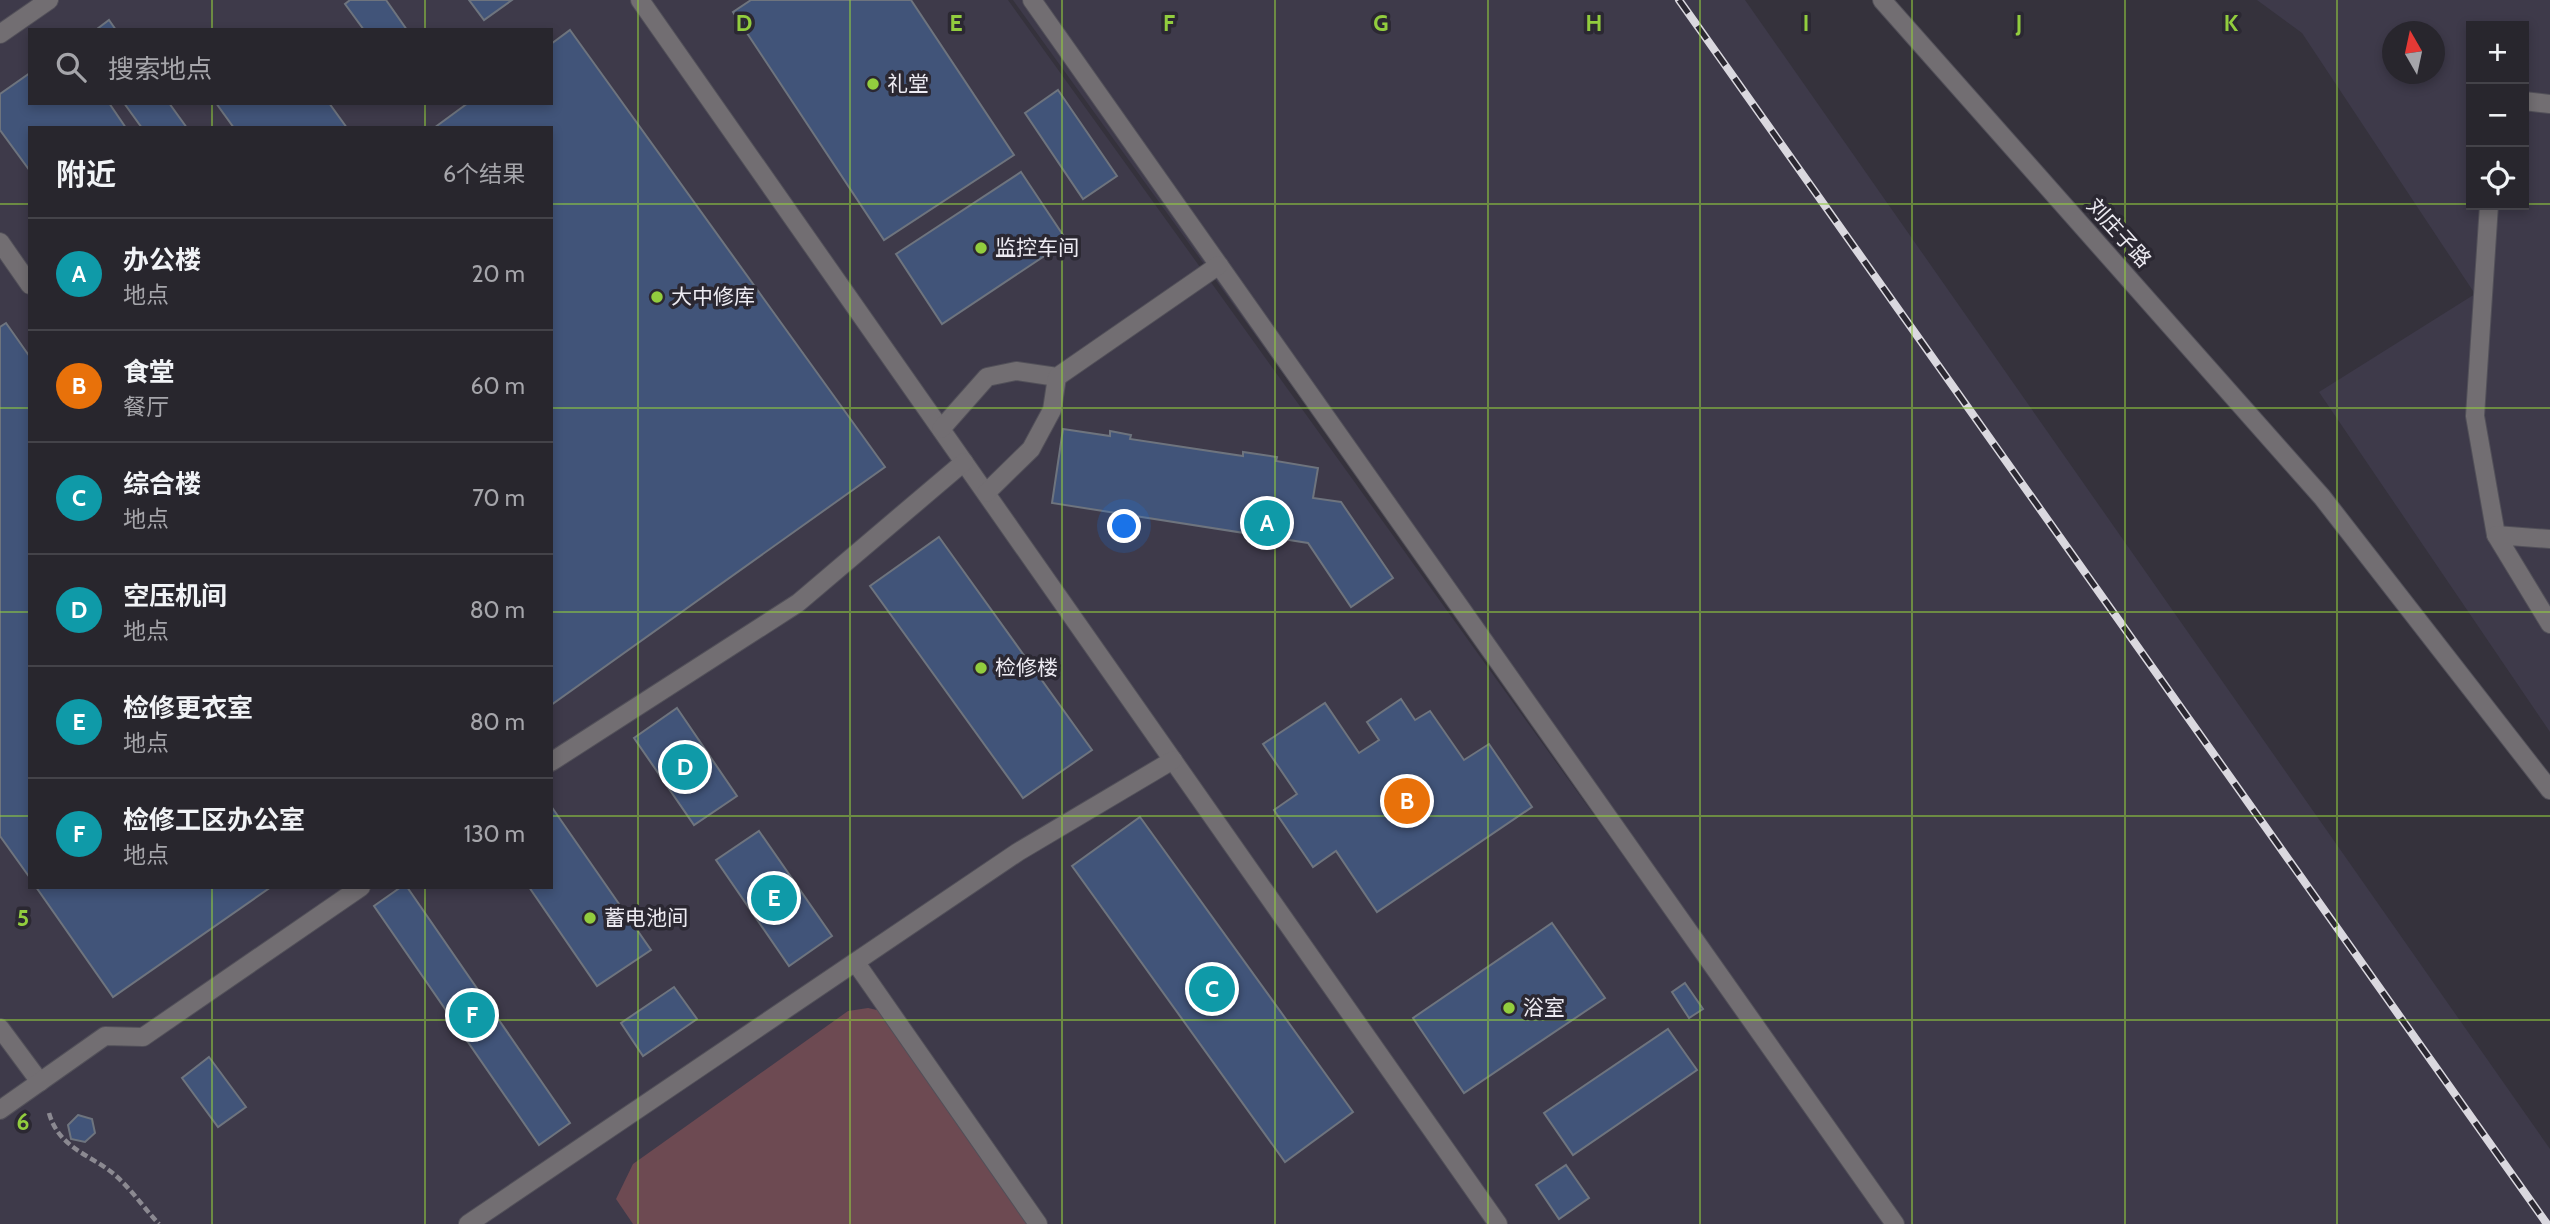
<!DOCTYPE html>
<html lang="zh">
<head>
<meta charset="utf-8">
<style>
	:root { --surface:#28262d; --page:#302e35; --text:#f1f3f6; --muted:#a5a5aa; --line:#444349; --accent:#d93025 }
	body { margin:0; font-family:Cabin,"Noto Sans SC",sans-serif; background:var(--page); color:var(--text) }
	.controls { position:absolute; right:21px; top:21px; display:grid; overflow:hidden; border-radius:0px; box-shadow:0 4px 10px #0003 }
	.controls button { width:63px; height:63px; display:grid; place-items:center; padding:0; border:0; border-bottom:2px solid var(--line); background:var(--surface); color:var(--text); font:35px sans-serif }
	.compass { position:absolute; left:2382px; top:21px; width:63px; height:63px; border-radius:50%; background:var(--surface); box-shadow:0 4px 10px #0003; rotate:351deg }
	.you { position:absolute; left:1125px; top:527px; width:24px; height:24px; margin:-18px; border:5px solid #fff; border-radius:50%; background:#1a73e8; box-shadow:0 0 0 10px #1a73e833 }
	.badge { display:grid; place-items:center; width:46px; height:46px; border-radius:50%; background:var(--accent); color:#fff; font-size:23px; font-weight:700 }
	.pin { position:absolute; translate:-50% -50%; border:4px solid #fff; box-shadow:0 2px 7px #0006 }
	.list { margin:0; padding:0; list-style:none }
	h2 { display:flex; justify-content:space-between; align-items:center; height:91px; margin:0; padding:0 28px; font-size:30px }
	h2 small { font-size:23px; font-weight:400; color:var(--muted) }
	.list li { display:grid; grid-template-columns:46px 1fr auto; gap:21px; align-items:center; box-sizing:border-box; height:112px; padding:0 28px; border-top:2px solid var(--line) }
	.list b { display:block; font-size:26px; white-space:nowrap }
	.list p { margin:0; font-size:23px; white-space:nowrap; color:var(--muted) }
	.list em { font-size:23px; font-style:normal; color:var(--muted) }
	.icon { flex:none; width:38px; height:38px; fill:none; stroke:currentColor; stroke-width:2; stroke-linecap:round; stroke-linejoin:round }
	.map { position:relative; flex:none; width:2550px; height:1224px; overflow:hidden }
	.search { position:absolute; background:var(--surface); box-shadow:0 4px 10px #0003; left:28px; top:28px; width:525px; height:77px; display:flex; align-items:center; gap:18px; box-sizing:border-box; padding:0 24px; border-radius:0px; color:var(--muted); font-size:26px }
	.panel { position:absolute; background:var(--surface); box-shadow:0 4px 10px #0003; left:28px; top:126px; width:525px; height:763px; border-radius:0px }
	.map>svg:first-child { display:block }
	.built { fill:#3e3a4a; fill-rule:evenodd }
	.green { fill:#6d4a52 }
	.building { fill:#415479; stroke:#6e747e; stroke-width:2 }
	.lines { fill:none; stroke-linecap:round; stroke-linejoin:round }
	.service-casing { stroke:#525059; stroke-width:20 }
	.minor-casing { stroke:#525059; stroke-width:20 }
	.path { stroke:#8b8991; stroke-width:4.5; stroke-dasharray:7 3.5; stroke-linecap:butt }
	.service { stroke:#726e72; stroke-width:18 }
	.minor { stroke:#726e72; stroke-width:18 }
	.rail-casing { stroke:#dad8df; stroke-width:8 }
	.rail { stroke:#2b2832; stroke-width:5; stroke-dasharray:16; stroke-linecap:butt }
	.grid { fill:none; stroke:#92cd3e; stroke-width:2; stroke-opacity:0.55 }
	.poi-dot { fill:#92cd3e; stroke:#2b2832; stroke-width:2.5 }
	.labels { text-anchor:middle; stroke-width:7; stroke-linejoin:round; paint-order:stroke }
	.poi-label { font-size:21px; fill:#edebf2; stroke:#2b2832; text-anchor:start }
	.street-label { font-size:21px; fill:#edebf2; stroke:#2b2832 }
	.grid-label { font-size:23px; text-anchor:middle; font-weight:bold; fill:#92cd3e; stroke:#2b2832; stroke-width:7; stroke-linejoin:round; paint-order:stroke }
</style>
</head>
<body>
<div class="map">
<svg width="2550" height="1224" viewBox="0 0 2550 1224">
	<rect width="100%" height="100%" fill="#35323c"/>
	<g class="built">
		<path d="M0,0H1008L1888,1224H0ZM30,30H551V103H30ZM30,128H551V887H30Z"/>
		<polygon points="1013,0 1745,0 2550,1149 2550,1224 1898,1224"/>
		<path d="M2257,0H2550V732L2319,392L2475,294L2302,33ZM2471,26H2524V205H2471ZM2392,32H2434V74H2392Z"/>
	</g>
	<polygon class="green" points="868,1008 886,1012 1030,1224 633,1224 616,1199 633,1164 848,1011"/>
	<g class="building">
		<polygon points="350,0 386,0 407,30 364,30 345,4"/>
		<polygon points="469,0 512,0 484,20"/>
		<polygon points="751,0 911,0 1014,155 884,240 733,12"/>
		<polygon points="109,20 116,30 96,30 97,29"/>
		<polygon points="570,30 885,467 551,705 551,128 434,128 468,103 551,103 551,44"/>
		<polygon points="30,73 30,103 109,103 126,128 30,128 30,171 0,130 0,94"/>
		<polygon points="1058,90 1117,176 1083,199 1025,113"/>
		<polygon points="124,103 169,103 187,128 142,128"/>
		<polygon points="216,103 329,103 347,128 234,128"/>
		<polygon points="1021,172 1067,241 942,324 896,254"/>
		<polygon points="6,323 30,357 30,878 0,836 0,327"/>
		<polygon points="1063,429 1110,436 1110,431 1131,435 1130,439 1243,456 1243,452 1277,457 1276,461 1318,468 1313,498 1341,502 1393,578 1351,607 1308,543 1052,503"/>
		<polygon points="939,537 1092,750 1023,798 870,586"/>
		<polygon points="1401,699 1415,720 1430,711 1464,760 1489,744 1532,807 1377,912 1336,851 1313,867 1274,810 1297,794 1263,744 1325,703 1359,753 1379,740 1367,722"/>
		<polygon points="677,708 737,796 694,825 634,738"/>
		<polygon points="551,806 651,950 597,986 529,887 551,887"/>
		<polygon points="1140,817 1353,1112 1285,1162 1072,866"/>
		<polygon points="759,831 832,936 789,966 716,860"/>
		<polygon points="36,887 271,887 113,997"/>
		<polygon points="401,887 407,887 570,1123 539,1145 374,906"/>
		<polygon points="1552,923 1605,998 1464,1093 1413,1018"/>
		<polygon points="1685,983 1703,1009 1689,1018 1672,992"/>
		<polygon points="674,987 697,1019 643,1056 621,1023"/>
		<polygon points="1668,1029 1697,1070 1573,1155 1544,1113"/>
		<polygon points="209,1057 246,1107 218,1127 182,1078"/>
		<polygon points="78,1115 92,1119 95,1133 85,1142 71,1139 68,1125"/>
		<polygon points="1566,1165 1589,1198 1559,1219 1536,1185"/>
	</g>
	<g class="lines">
		<g class="service-casing">
			<g id="service">
				<polyline points="640,0 1498,1224"/>
				<polyline points="1032,0 1895,1224"/>
				<polyline points="0,34 49,0"/>
				<polyline points="0,242 30,285"/>
				<polyline points="941,429 987,377 1016,371 1057,377 1219,265"/>
				<polyline points="986,493 1031,449 1052,410 1057,377"/>
				<polyline points="551,762 798,603 964,462"/>
				<polyline points="856,963 1038,1224"/>
				<polyline points="0,1028 40,1082"/>
				<polyline points="0,1110 105,1036 143,1037 361,887"/>
				<polyline points="468,1224 1018,852 1173,760"/>
			</g>
		</g>
		<g class="minor-casing">
			<g id="minor">
				<polyline points="1882,0 2322,497 2550,790"/>
				<polyline points="2524,101 2550,104"/>
				<polyline points="2489,205 2475,416 2496,535"/>
				<polyline points="2550,539 2496,535 2550,624"/>
			</g>
		</g>
		<path class="path" d="M49,1113C59,1149 92,1155 115,1175C131,1189 144,1208 159,1224"/>
		<use href="#service" class="service"/>
		<use href="#minor" class="minor"/>
		<g class="rail-casing">
			<polyline id="rail" points="1679,0 2547,1224"/>
		</g>
		<use href="#rail" class="rail"/>
	</g>
	<path class="grid" d="M212,0V30M425,0V30M638,0V1224M850,0V1224M1062,0V1224M1275,0V1224M1488,0V1224M1700,0V1224M1912,0V1224M2125,0V1224M2337,0V1224M212,103V128M425,103V128M0,204H30M551,204H2471M2524,204H2550M0,408H30M551,408H2550M0,612H30M551,612H2550M0,816H30M551,816H2550M212,887V1224M425,887V1224M0,1020H2550"/>
	<g class="poi-dot">
		<circle cx="873" cy="84" r="7"/>
		<circle cx="981" cy="248" r="7"/>
		<circle cx="657" cy="297" r="7"/>
		<circle cx="981" cy="668" r="7"/>
		<circle cx="590" cy="918" r="7"/>
		<circle cx="1509" cy="1008" r="7"/>
	</g>
	<g class="labels">
		<g class="poi-label">
			<text x="887" y="91">礼堂</text>
			<text x="995" y="255">监控车间</text>
			<text x="671" y="304">大中修库</text>
			<text x="995" y="675">检修楼</text>
			<text x="604" y="925">蓄电池间</text>
			<text x="1523" y="1015">浴室</text>
		</g>
		<g class="street-label">
			<text transform="translate(2119 233) rotate(48)" y="7">刘庄子路</text>
		</g>
	</g>
	<g class="grid-label">
		<text x="744" y="31">D</text>
		<text x="956" y="31">E</text>
		<text x="1169" y="31">F</text>
		<text x="1381" y="31">G</text>
		<text x="1594" y="31">H</text>
		<text x="1806" y="31">I</text>
		<text x="2019" y="31">J</text>
		<text x="2231" y="31">K</text>
		<text x="23" y="926">5</text>
		<text x="23" y="1130">6</text>
	</g>
</svg>
<div class="controls">
<button>+</button>
<button>−</button>
<button><svg class="icon" aria-label="locate" viewBox="0 0 24 24"><circle cx="12" cy="12" r="6"/><path d="M12 2v4M12 18v4M2 12h4M18 12h4"/></svg></button>
</div>
<svg class="compass" viewBox="-18 -18 36 36"><path d="M0-13l5 13h-10z" fill="#e53935"/><path d="M0 13l5-13h-10z" fill="#a5a5aa"/></svg>
<div class="you"></div>
<div class="pin badge" style="left:1267px;top:523px;background:#0f9aa8">A</div>
<div class="pin badge" style="left:1407px;top:801px;background:#e8710a">B</div>
<div class="pin badge" style="left:1212px;top:989px;background:#0f9aa8">C</div>
<div class="pin badge" style="left:685px;top:767px;background:#0f9aa8">D</div>
<div class="pin badge" style="left:774px;top:898px;background:#0f9aa8">E</div>
<div class="pin badge" style="left:472px;top:1015px;background:#0f9aa8">F</div>
<div class="search"><svg class="icon" aria-label="search" viewBox="0 0 24 24"><circle cx="10" cy="10" r="6"/><path d="M15 15l6 6"/></svg>搜索地点</div>
<section class="panel">
<h2>附近<small>6个结果</small></h2>
<ul class="list">
<li><span class="badge" style="background:#0f9aa8">A</span><div><b>办公楼</b><p>地点</p></div><em>20 m</em></li>
<li><span class="badge" style="background:#e8710a">B</span><div><b>食堂</b><p>餐厅</p></div><em>60 m</em></li>
<li><span class="badge" style="background:#0f9aa8">C</span><div><b>综合楼</b><p>地点</p></div><em>70 m</em></li>
<li><span class="badge" style="background:#0f9aa8">D</span><div><b>空压机间</b><p>地点</p></div><em>80 m</em></li>
<li><span class="badge" style="background:#0f9aa8">E</span><div><b>检修更衣室</b><p>地点</p></div><em>80 m</em></li>
<li><span class="badge" style="background:#0f9aa8">F</span><div><b>检修工区办公室</b><p>地点</p></div><em>130 m</em></li>
</ul>
</section>
</div>
</body>
</html>
